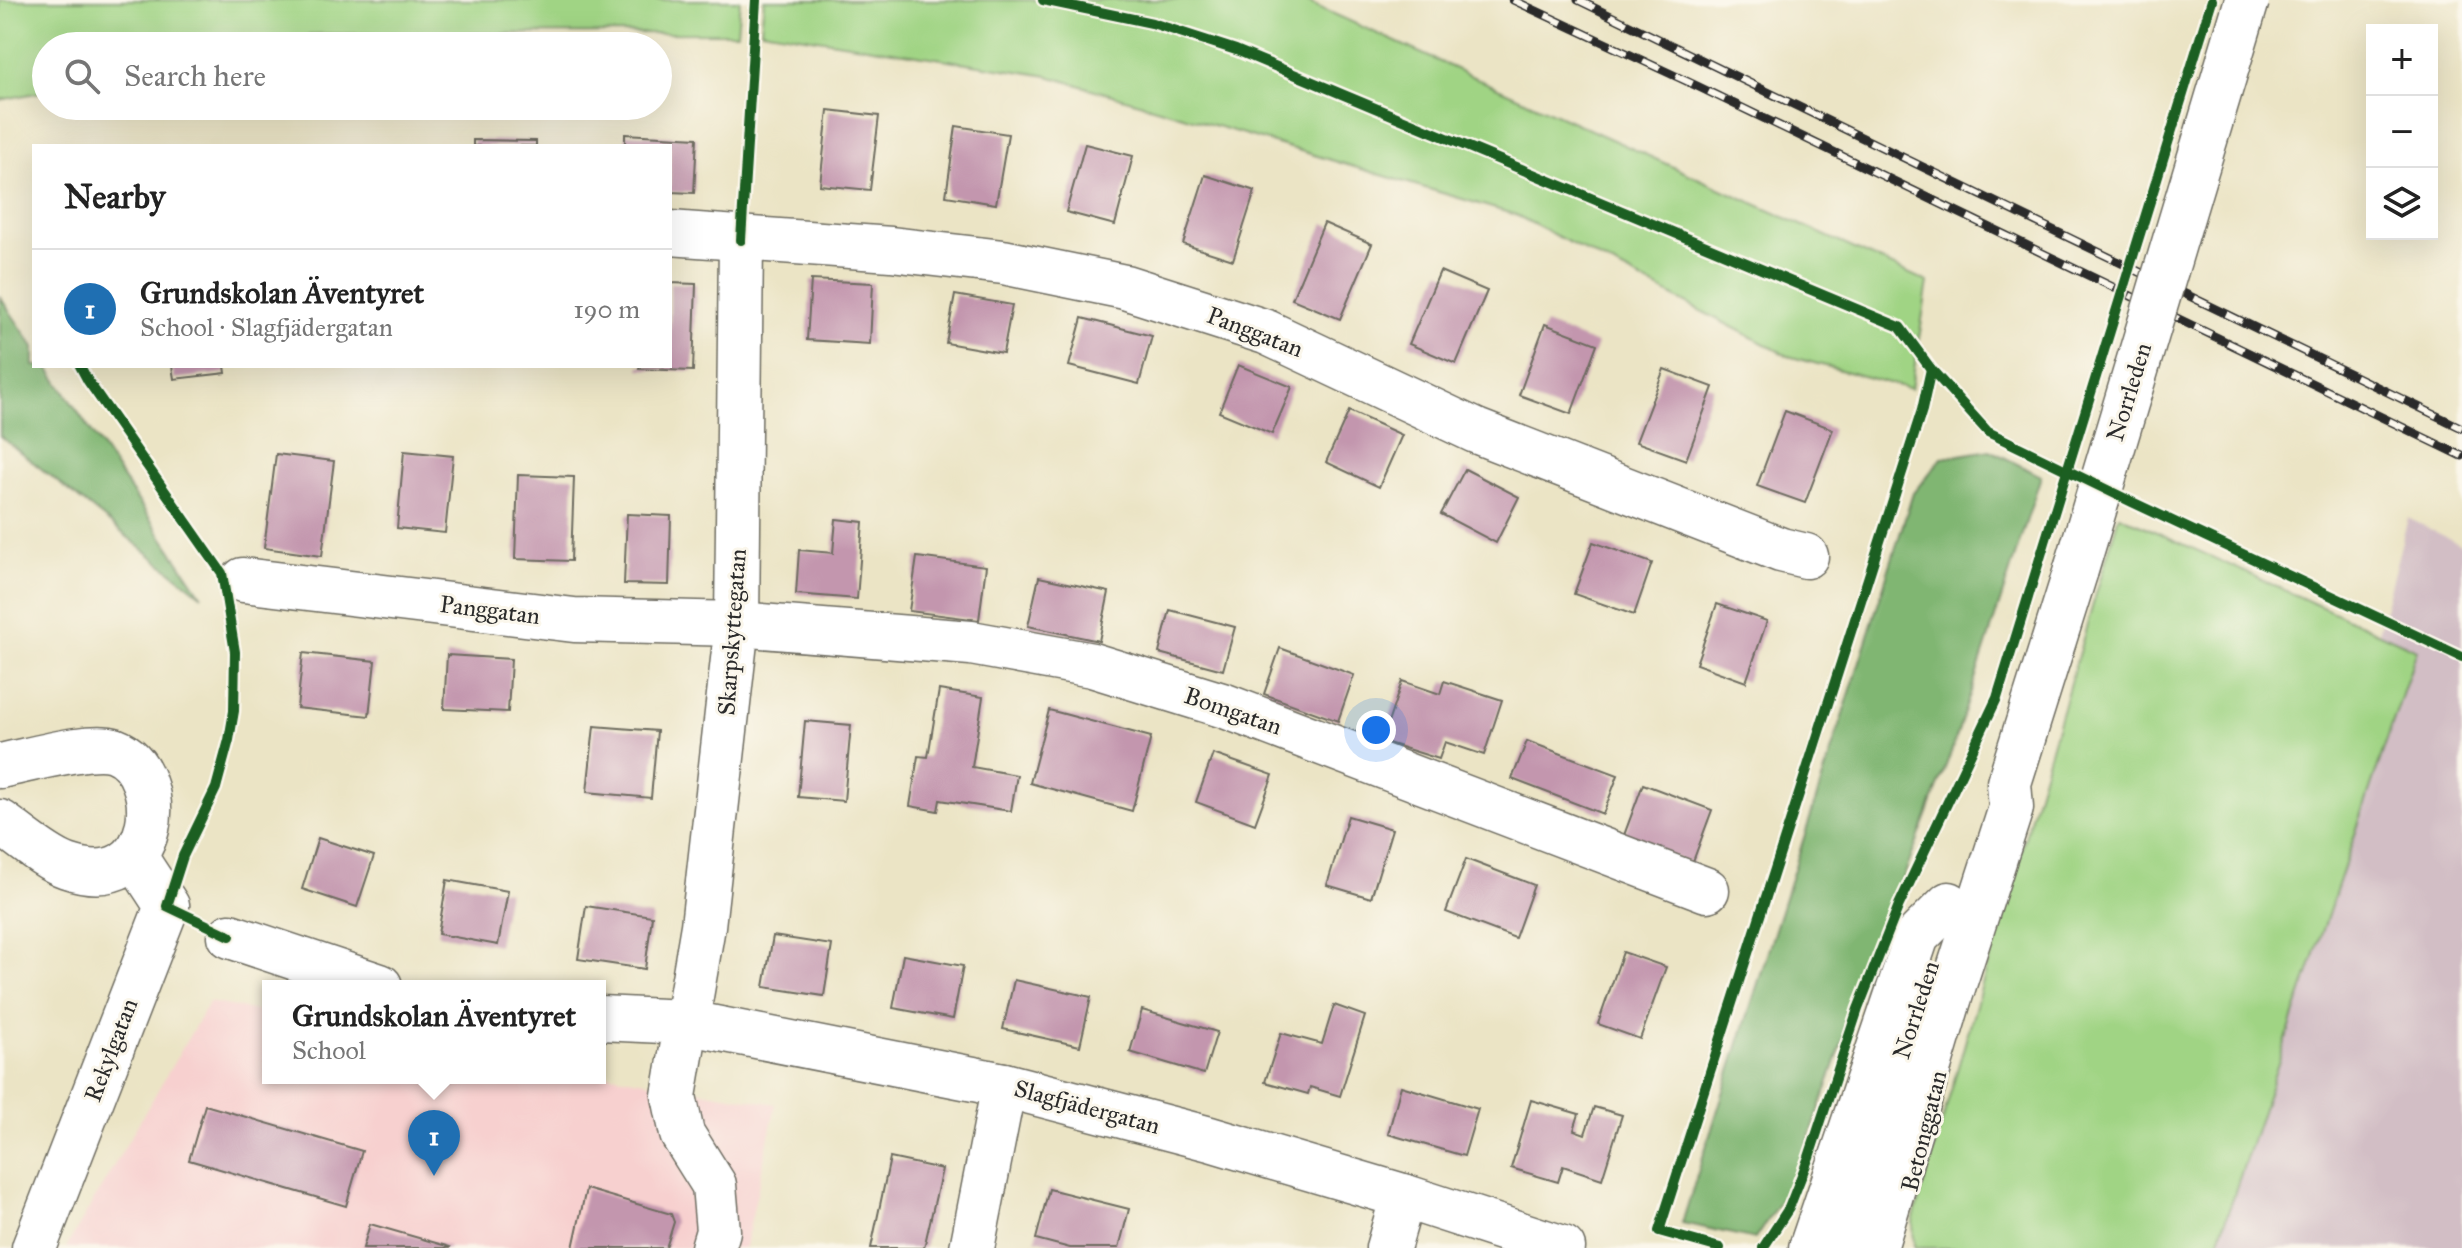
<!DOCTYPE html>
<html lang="en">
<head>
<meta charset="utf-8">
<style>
	:root { --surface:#fff; --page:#f6f6f6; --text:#222; --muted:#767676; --line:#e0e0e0; --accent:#1f6fb2 }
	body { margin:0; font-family:"IM FELL Great Primer",serif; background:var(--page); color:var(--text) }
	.controls { position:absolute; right:24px; top:24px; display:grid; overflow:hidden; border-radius:0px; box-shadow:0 8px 32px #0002 }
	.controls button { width:72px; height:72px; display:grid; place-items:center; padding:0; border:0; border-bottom:2px solid var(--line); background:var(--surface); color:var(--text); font:40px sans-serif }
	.you { position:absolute; left:1376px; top:730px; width:28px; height:28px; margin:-20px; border:6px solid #fff; border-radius:50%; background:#1a73e8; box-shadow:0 0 0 12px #1a73e833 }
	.badge { display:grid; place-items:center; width:52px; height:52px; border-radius:50%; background:var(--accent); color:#fff; font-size:26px; font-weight:700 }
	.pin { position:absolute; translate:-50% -66px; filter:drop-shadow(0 2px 4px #0008) }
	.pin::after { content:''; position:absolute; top:42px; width:28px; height:24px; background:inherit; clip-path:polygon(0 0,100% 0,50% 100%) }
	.popup { position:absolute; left:262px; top:980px; width:344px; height:104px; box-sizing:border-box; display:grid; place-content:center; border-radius:0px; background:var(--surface); filter:drop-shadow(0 2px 6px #0005); font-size:26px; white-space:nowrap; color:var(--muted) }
	.popup b { font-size:30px; color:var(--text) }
	.popup::after { content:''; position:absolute; left:50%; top:100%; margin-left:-16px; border:16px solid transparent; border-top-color:var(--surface) }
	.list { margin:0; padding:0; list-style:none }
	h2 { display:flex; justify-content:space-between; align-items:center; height:104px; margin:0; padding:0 32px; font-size:34px }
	h2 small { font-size:26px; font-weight:400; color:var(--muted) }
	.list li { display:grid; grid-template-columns:52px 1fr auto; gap:24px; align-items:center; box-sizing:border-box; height:120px; padding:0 32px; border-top:2px solid var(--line) }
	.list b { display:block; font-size:30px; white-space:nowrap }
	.list p { margin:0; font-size:26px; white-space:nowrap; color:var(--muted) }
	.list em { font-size:26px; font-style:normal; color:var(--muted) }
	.icon { flex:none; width:44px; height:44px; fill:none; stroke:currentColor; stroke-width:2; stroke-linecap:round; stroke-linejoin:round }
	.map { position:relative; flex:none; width:2462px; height:1248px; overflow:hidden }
	.search { position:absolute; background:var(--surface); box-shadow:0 8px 32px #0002; left:32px; top:32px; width:640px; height:88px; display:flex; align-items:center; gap:20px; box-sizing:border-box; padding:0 28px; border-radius:44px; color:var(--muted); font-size:30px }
	.panel { position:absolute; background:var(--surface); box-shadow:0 8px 32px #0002; left:32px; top:144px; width:640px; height:224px; border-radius:0px }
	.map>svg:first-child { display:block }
	.built { fill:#f7d0cf }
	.industrial { fill:#d2bec5 }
	.green { fill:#a0d484; stroke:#668058; stroke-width:2 }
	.forest { fill:#80b672; stroke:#56704e; stroke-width:2 }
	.building { fill:#c396ae }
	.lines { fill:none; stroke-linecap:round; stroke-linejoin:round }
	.minor-casing { stroke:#6e6c61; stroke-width:47 }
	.major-casing { stroke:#6e6c61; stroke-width:47 }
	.minor { stroke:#fff; stroke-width:44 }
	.major { stroke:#fff; stroke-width:44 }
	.rail-casing { stroke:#2b2b2b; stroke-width:9 }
	.rail { stroke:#fbf7ec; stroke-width:6; stroke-dasharray:18; stroke-linecap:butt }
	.major-bridge-casing { stroke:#6e6c61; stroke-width:47; stroke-linecap:butt }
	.major-bridge { stroke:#fff; stroke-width:44 }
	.cycleway-casing { stroke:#fbf7ec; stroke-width:15 }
	.cycleway { stroke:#1b5e20; stroke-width:10 }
	.labels { text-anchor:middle; stroke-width:6; stroke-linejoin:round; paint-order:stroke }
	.street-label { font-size:24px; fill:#2b2b2b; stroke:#fbf7ec }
</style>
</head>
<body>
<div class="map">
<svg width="2462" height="1248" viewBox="0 0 2462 1248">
	<rect width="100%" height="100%" fill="#fbf7ec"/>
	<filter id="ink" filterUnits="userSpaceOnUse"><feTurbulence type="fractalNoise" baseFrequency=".0125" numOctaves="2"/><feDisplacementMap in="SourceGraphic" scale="16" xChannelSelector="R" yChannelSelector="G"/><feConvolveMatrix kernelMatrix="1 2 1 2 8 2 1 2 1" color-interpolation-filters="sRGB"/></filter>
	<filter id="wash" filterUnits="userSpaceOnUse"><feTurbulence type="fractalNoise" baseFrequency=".006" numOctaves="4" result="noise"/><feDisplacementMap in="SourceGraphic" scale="32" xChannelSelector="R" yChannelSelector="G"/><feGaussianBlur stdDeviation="1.8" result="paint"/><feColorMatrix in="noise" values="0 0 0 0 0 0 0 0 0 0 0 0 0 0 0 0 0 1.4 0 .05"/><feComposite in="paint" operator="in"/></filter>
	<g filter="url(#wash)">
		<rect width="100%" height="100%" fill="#ebe4c5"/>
		<polygon class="built" points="209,1002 268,1013 268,1078 600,1078 600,1073 776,1104 745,1248 66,1248"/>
		<polygon class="industrial" points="2408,518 2462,545 2462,1248 2217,1248"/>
		<g class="green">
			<polygon points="0,0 740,0 737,33 317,34 259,46 46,46 46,91 0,100"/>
			<polygon points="764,0 1303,0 1928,282 1911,389 1788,356 1516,215 1048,76 761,30"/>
			<polygon points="2119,515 2417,650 2216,1248 1914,1248 1913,1221"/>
		</g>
		<g class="forest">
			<polygon points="0,297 34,347 34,366 47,366 202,596 0,436"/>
			<polygon points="1990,450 2041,476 1953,747 1853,1011 1797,1175 1755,1239 1682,1223 1913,493 1942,458"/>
		</g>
		<g id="blocks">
			<g class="building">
				<polygon points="828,110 879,116 870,190 820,185"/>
				<polygon points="956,126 1008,134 996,204 946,196"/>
				<polygon points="625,134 697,138 694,193 670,192 670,146 625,146"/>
				<polygon points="473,140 536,141 536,146 473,146"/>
				<polygon points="1085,144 1133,156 1115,225 1066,212"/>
				<polygon points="1205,175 1255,191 1233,260 1183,244"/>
				<polygon points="1324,223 1372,244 1340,319 1292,299"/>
				<polygon points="1440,271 1487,291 1456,364 1409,344"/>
				<polygon points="811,280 873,283 870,344 807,340"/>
				<polygon points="670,283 696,284 693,371 639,369 640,366 670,366"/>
				<polygon points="955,295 1012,305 1003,353 946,343"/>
				<polygon points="1082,318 1152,336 1139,384 1069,366"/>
				<polygon points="1545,324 1597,344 1571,414 1519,395"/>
				<polygon points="1238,365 1292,387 1272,434 1219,412"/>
				<polygon points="172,366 225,366 226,373 174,379"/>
				<polygon points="1664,369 1713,387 1686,460 1636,442"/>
				<polygon points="1349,411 1402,435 1379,487 1326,462"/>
				<polygon points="1785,411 1833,429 1805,503 1757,486"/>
				<polygon points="404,451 453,456 445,533 397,528"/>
				<polygon points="276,454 334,461 322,556 264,548"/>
				<polygon points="1465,469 1519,497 1496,543 1441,514"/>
				<polygon points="518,475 574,477 571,561 515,559"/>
				<polygon points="627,514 671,516 669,585 624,584"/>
				<polygon points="836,519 863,522 857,599 796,594 799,550 833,553"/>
				<polygon points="1593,542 1652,563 1634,615 1574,594"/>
				<polygon points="917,557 986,566 979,620 909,611"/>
				<polygon points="1039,577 1109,592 1099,641 1028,626"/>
				<polygon points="1717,604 1767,621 1746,682 1696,664"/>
				<polygon points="1170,610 1235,627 1223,670 1159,653"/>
				<polygon points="1280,648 1354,675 1338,721 1264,694"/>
				<polygon points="303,653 375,661 369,716 297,708"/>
				<polygon points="447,655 511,659 508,712 444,709"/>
				<polygon points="1402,681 1440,694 1444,681 1502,700 1484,755 1445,742 1439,759 1382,741"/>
				<polygon points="939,690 983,697 972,767 1017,775 1011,811 940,800 938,811 910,806 918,756 928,757"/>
				<polygon points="1049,710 1151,737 1132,811 1030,783"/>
				<polygon points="805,721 851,725 844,801 798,797"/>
				<polygon points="594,726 657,731 651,798 587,792"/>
				<polygon points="1527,741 1618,775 1603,814 1512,779"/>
				<polygon points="1213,754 1273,775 1255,824 1196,802"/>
				<polygon points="1643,784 1712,810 1692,864 1623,838"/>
				<polygon points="1348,816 1392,829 1371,898 1327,885"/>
				<polygon points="318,838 374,856 357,907 302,889"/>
				<polygon points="1466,859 1534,885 1515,938 1446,912"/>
				<polygon points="447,880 508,891 498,945 438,934"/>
				<polygon points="586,906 652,916 645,969 578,959"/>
				<polygon points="773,936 832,945 824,996 764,987"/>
				<polygon points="1623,952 1666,967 1640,1039 1598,1024"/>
				<polygon points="903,955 963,966 953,1019 893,1008"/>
				<polygon points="1014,980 1091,997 1080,1046 1003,1029"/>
				<polygon points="1334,1005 1365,1016 1340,1096 1310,1087 1308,1094 1265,1082 1281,1033 1322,1044"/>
				<polygon points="1142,1010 1217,1032 1204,1074 1130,1052"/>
				<polygon points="1401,1086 1478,1109 1464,1156 1388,1134"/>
				<polygon points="1531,1100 1579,1114 1574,1130 1585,1134 1594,1107 1622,1115 1602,1179 1563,1166 1558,1182 1511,1168"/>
				<polygon points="205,1105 362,1151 346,1206 189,1160"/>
				<polygon points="890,1158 942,1169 924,1248 871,1248"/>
				<polygon points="586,1189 671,1214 674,1222 666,1248 573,1248"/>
				<polygon points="1049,1189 1129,1209 1119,1248 1070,1248 1036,1239"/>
				<polygon points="370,1224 450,1247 449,1248 363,1248"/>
			</g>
		</g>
	</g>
	<g filter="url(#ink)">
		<use href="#blocks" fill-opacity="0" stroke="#6e6c61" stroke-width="2"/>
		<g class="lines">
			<g class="minor-casing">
				<g id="minor">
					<polyline points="670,233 891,249 1003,262 1125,287 1266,332 1476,431 1781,550 1806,556"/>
					<polyline points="243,580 574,620 737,624 971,643 1092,665 1225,706 1707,890"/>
					<path d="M0,766C27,761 91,742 114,750C170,771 162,899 67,866C46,859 19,835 0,822"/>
					<polyline points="230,936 380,986"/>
					<polyline points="600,1018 685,1022 1004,1085 1210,1139 1403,1196 1563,1248"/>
					<polyline points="34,1248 167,906 135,857"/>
					<polyline points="713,1248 718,1231 714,1185 682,1134 674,1096 703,926 737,624 741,240"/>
					<polyline points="972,1248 1004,1085"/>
					<polyline points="1388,1248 1403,1196"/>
					<polyline points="1811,1248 1917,936 1949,904"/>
				</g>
			</g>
			<g class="major-casing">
				<g id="major">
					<polyline points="1839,1248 1917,1006"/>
					<polyline points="1875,1248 1949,1000 2011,808 2009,783 2076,570"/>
				</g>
			</g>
			<use href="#minor" class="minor"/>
			<use href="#major" class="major"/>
			<g class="rail-casing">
				<g id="rail">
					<polyline points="1513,0 1697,86 2462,456"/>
					<polyline points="1578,0 2462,428"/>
				</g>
			</g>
			<use href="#rail" class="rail"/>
			<g class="major-bridge-casing">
				<polyline id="major-bridge" points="2076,570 2247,0"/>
			</g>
			<use href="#major-bridge" class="major-bridge"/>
			<g class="cycleway-casing">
				<g id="cycleway">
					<polyline points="1043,0 1152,23 1236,50 1900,327 1931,369 1988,432 2132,502 2462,657"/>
					<polyline points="741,240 756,0"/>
					<polyline points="80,366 88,381 222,573 235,652 234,711 229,740 216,788 183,856 167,906 230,936"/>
					<polyline points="1720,1248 1659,1231 1922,410 1931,369"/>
					<polyline points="1763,1248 1789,1208 1809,1157 1858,1009 1899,905 1997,698 2212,0"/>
				</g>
			</g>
			<use href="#cycleway" class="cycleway"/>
		</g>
	</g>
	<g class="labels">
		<g class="street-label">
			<text transform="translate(1255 332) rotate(21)" y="8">Panggatan</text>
			<text transform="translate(2129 392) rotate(-73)" y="8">Norrleden</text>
			<text transform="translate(490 610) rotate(7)" y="8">Panggatan</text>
			<text transform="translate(732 632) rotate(-86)" y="8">Skarpskyttegatan</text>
			<text transform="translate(1233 711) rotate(19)" y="8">Bomgatan</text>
			<text transform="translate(1916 1010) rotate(-72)" y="8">Norrleden</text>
			<text transform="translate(111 1050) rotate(-69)" y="8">Rekylgatan</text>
			<text transform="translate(1087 1107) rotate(15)" y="8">Slagfjädergatan</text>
			<text transform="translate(1924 1131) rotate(-76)" y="8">Betonggatan</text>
		</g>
	</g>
</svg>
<div class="controls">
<button>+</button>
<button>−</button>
<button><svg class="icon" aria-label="layers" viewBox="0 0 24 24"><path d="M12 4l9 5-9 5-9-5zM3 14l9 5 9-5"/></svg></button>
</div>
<div class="you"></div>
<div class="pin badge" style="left:434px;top:1176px">1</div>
<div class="popup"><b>Grundskolan Äventyret</b>School</div>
<div class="search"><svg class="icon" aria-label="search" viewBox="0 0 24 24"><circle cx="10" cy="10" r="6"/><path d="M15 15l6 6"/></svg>Search here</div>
<section class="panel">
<h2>Nearby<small></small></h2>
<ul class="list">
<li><span class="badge">1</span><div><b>Grundskolan Äventyret</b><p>School · Slagfjädergatan</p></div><em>190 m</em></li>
</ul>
</section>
</div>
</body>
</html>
